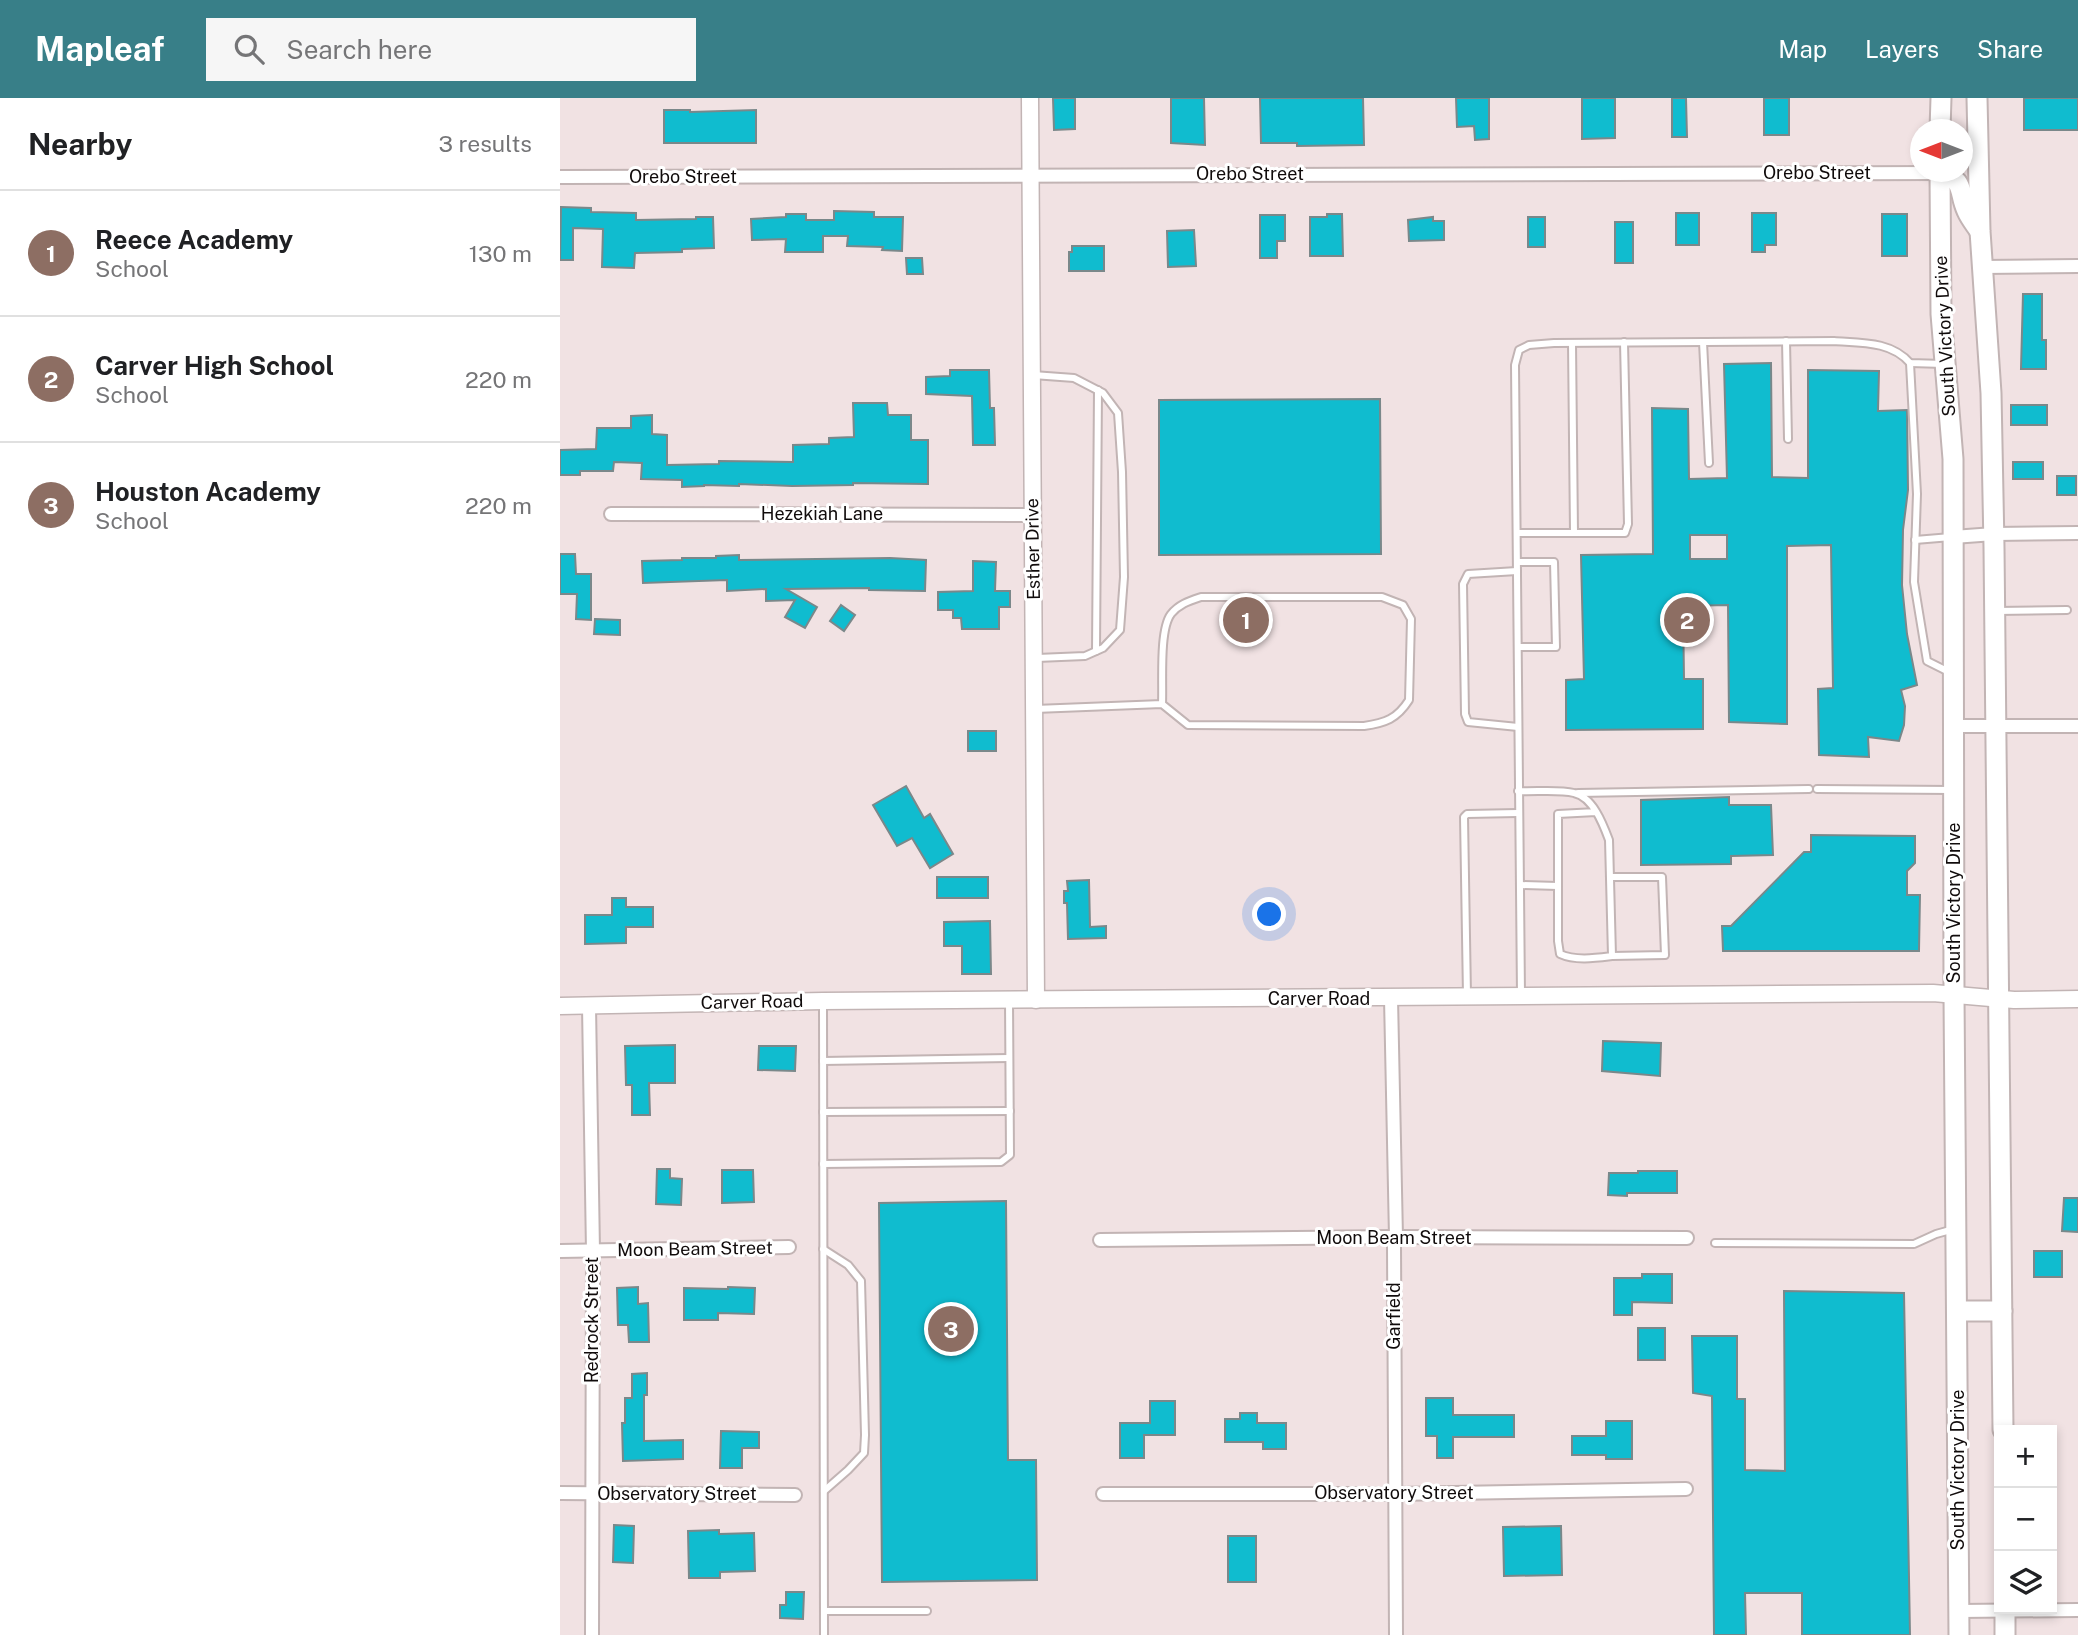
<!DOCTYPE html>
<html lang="en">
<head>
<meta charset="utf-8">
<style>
	:root { --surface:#fff; --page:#f6f6f6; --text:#202124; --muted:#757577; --line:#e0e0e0; --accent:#387f88 }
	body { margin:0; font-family:"Public Sans",sans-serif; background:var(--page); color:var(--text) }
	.controls { position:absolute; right:21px; bottom:21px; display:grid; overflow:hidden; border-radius:0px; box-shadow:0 4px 10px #0003 }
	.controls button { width:63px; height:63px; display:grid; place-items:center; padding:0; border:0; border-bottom:2px solid var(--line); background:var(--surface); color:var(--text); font:35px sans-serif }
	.compass { position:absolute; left:1350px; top:21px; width:63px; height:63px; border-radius:50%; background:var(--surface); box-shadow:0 4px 10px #0003; rotate:270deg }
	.you { position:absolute; left:710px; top:817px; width:24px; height:24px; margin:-18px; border:5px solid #fff; border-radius:50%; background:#1a73e8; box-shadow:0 0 0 10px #1a73e833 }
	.badge { display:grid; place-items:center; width:46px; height:46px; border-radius:50%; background:var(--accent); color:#fff; font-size:23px; font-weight:700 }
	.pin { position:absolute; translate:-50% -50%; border:4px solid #fff; box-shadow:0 2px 7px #0006 }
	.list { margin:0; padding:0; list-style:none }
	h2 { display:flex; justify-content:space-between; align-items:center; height:91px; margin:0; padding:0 28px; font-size:30px }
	h2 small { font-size:23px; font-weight:400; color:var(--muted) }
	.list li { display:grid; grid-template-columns:46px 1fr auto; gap:21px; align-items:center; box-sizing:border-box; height:126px; padding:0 28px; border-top:2px solid var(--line) }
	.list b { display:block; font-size:26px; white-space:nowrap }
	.list p { margin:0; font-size:23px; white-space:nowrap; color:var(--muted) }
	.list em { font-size:23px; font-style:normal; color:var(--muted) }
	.icon { flex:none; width:38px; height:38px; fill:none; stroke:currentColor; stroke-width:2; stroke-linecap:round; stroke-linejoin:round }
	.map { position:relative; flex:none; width:1518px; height:1537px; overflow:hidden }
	header { display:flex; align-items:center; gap:42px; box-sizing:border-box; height:98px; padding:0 35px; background:var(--accent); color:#fff }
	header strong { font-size:33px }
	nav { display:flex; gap:38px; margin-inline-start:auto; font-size:24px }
	.search { width:490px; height:63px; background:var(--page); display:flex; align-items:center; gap:18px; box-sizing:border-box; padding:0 24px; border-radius:0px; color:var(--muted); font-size:26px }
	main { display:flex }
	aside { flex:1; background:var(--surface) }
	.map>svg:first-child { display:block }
	.building { fill:#10bccf; stroke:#7a888a; stroke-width:2; fill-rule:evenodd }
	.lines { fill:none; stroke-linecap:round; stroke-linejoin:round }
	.service-casing { stroke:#c2b4b4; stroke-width:10 }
	.minor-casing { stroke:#c2b4b4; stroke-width:16 }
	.tertiary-casing { stroke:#c2b4b4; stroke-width:19 }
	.secondary-casing { stroke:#c2b4b4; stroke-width:23 }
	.service { stroke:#fff; stroke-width:6 }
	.minor { stroke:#fff; stroke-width:12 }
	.tertiary { stroke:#fff; stroke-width:16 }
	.secondary { stroke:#fff; stroke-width:19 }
	.labels { text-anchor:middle; stroke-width:6; stroke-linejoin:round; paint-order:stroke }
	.street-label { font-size:18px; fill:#100b0b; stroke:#fff }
</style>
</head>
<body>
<header>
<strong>Mapleaf</strong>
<div class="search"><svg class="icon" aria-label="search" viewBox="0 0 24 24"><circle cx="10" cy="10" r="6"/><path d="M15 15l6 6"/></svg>Search here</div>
<nav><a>Map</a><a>Layers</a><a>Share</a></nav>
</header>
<main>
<aside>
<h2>Nearby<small>3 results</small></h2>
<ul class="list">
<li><span class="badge" style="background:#8d6e63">1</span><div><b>Reece Academy</b><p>School</p></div><em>130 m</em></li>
<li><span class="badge" style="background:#8d6e63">2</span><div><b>Carver High School</b><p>School</p></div><em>220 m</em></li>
<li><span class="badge" style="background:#8d6e63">3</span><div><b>Houston Academy</b><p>School</p></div><em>220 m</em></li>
</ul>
</aside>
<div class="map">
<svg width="1518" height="1537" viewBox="0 0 1518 1537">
	<rect width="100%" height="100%" fill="#f1e2e3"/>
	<g class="building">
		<polygon points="493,0 515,0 515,31 494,32"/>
		<polygon points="611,0 644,0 645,47 611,45"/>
		<polygon points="700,0 803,0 804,47 737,48 737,45 701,45"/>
		<polygon points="896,0 929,0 929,41 915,42 914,28 897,29"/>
		<polygon points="1022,0 1055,0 1055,40 1022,41"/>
		<polygon points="1112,0 1126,0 1127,39 1112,39"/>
		<rect x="1204" y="0" width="25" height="37"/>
		<rect x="1464" y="0" width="54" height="32"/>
		<polygon points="104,12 130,12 130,14 196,12 196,45 104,45"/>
		<polygon points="1,109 31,110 31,114 76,115 76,122 136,121 136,119 153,119 154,150 122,151 122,154 75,155 74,170 42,169 43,131 13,130 13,162 0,162"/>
		<polygon points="274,113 314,114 314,119 343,119 342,153 322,152 323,149 287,148 288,138 263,138 263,154 225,154 226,141 192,142 191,121 226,119 226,116 246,116 246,122 274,122"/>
		<rect x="1116" y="115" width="23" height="32"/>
		<polygon points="1192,115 1216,115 1216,147 1205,147 1205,154 1192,154"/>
		<polygon points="767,116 782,116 783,158 750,158 750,119 767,119"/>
		<rect x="1322" y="116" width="25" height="42"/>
		<polygon points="700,117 725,117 725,143 717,143 717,160 700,160"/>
		<polygon points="873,119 873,123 884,123 884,142 849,143 848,122"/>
		<rect x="968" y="119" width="17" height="30"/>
		<rect x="1055" y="124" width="18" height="41"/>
		<polygon points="634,132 636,168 608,169 607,133"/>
		<polygon points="512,148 544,148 544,173 509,173 509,154 512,154"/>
		<polygon points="346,160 362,160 363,176 347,176"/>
		<polygon points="1463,196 1482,196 1482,242 1486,242 1486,271 1461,271"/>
		<path d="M1211,265L1212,379L1248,380V272L1319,273L1318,313L1347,312L1348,392L1343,432L1342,487L1347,536L1357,587L1341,592L1345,608L1344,627L1339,643L1308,639L1309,659L1259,657L1258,591L1273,590L1271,447L1227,448V626L1169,624L1168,507L1123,508L1124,581H1143V631L1006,632V582L1024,581L1021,457L1093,456L1092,310L1128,311L1129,381L1167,380L1164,266ZM1130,437H1167V461H1130Z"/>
		<polygon points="390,272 429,272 430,310 434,310 435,347 413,347 412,298 366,296 366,279 390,278"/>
		<polygon points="820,301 821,456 599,457 599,302"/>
		<polygon points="293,305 327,305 328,317 351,317 351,342 368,342 368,386 293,385 293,387 232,388 179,386 179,388 144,387 144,388 122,389 122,382 81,381 82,365 54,364 53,373 20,373 20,377 0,377 0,352 36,351 37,330 71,330 71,318 92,317 92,336 107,337 107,367 159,366 159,363 233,364 233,347 269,346 269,340 294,339"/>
		<rect x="1451" y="307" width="36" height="20"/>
		<rect x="1453" y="364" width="30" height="17"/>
		<rect x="1497" y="378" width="19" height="19"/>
		<polygon points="0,456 15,456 16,476 31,476 31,522 16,521 17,496 0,496"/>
		<polygon points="179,457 179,462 330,460 366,462 365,493 309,492 309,490 226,491 257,509 245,530 225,519 235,502 206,503 206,491 167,493 167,482 83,485 82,463 122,462 122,460 156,460 156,458"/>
		<polygon points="413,463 436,464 435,493 450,493 450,509 439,509 439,531 402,531 401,520 393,520 393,512 378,512 378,494 413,493"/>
		<polygon points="281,507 295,517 284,533 270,523"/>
		<polygon points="35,521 60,522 60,537 34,536"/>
		<rect x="408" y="633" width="28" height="20"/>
		<polygon points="346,688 364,720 370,716 393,756 370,770 352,740 337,748 313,707"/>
		<polygon points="1169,699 1169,707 1211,707 1213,757 1171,758 1171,766 1081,767 1081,702"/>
		<polygon points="1251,737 1355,738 1355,765 1347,773 1347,797 1360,797 1359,853 1163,853 1162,828 1171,828 1244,754 1251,754"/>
		<rect x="377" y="779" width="51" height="21"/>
		<polygon points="529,782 530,829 546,828 546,840 508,841 507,805 504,805 504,793 508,793 507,783"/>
		<polygon points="52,800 66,800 66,809 93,809 93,829 66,829 66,845 25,846 25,817 52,817"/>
		<polygon points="430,823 431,876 402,876 402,848 384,848 384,824"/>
		<polygon points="1043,943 1101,945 1100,978 1042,973"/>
		<polygon points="115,947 115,985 89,985 90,1017 72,1017 72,987 66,987 65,948"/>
		<polygon points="199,948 236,948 235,973 198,972"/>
		<polygon points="97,1071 110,1071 110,1080 122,1081 121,1107 96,1106"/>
		<polygon points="162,1072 193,1072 194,1104 162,1105"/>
		<polygon points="1078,1073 1117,1073 1117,1095 1067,1095 1067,1098 1048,1097 1049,1075 1078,1075"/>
		<polygon points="1504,1100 1518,1100 1518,1134 1502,1133"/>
		<polygon points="446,1103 448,1362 476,1362 477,1482 322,1484 319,1105"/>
		<rect x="1474" y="1153" width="28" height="26"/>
		<polygon points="1082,1176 1112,1176 1112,1205 1072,1204 1072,1217 1054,1217 1054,1180 1082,1180"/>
		<polygon points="78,1189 78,1206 88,1205 89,1244 69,1244 68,1227 58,1227 57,1190"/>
		<polygon points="168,1189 195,1190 194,1216 158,1215 158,1222 124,1222 124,1190 168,1191"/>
		<polygon points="1224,1193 1344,1195 1350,1537 1242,1537 1242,1495 1185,1495 1186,1537 1154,1537 1152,1298 1133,1295 1132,1238 1177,1238 1177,1301 1185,1301 1185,1372 1225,1373"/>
		<rect x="1078" y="1230" width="27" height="32"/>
		<polygon points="87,1275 87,1297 84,1297 84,1343 123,1342 123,1361 63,1363 62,1325 65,1325 65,1300 72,1300 72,1276"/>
		<polygon points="866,1300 893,1300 893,1317 954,1317 954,1339 893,1339 893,1360 877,1360 877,1338 866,1338"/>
		<polygon points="590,1303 615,1303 615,1337 584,1337 584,1360 560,1360 560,1325 590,1325"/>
		<polygon points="680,1315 697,1315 697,1325 726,1325 726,1351 703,1351 703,1344 665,1344 665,1321 680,1321"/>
		<polygon points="1046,1323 1072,1323 1072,1361 1046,1361 1046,1357 1012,1357 1012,1338 1046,1338"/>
		<polygon points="161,1333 199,1334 199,1350 182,1350 182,1370 160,1370"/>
		<polygon points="54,1427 74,1428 73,1465 53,1464"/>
		<polygon points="1001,1428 1002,1477 944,1478 943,1429"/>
		<polygon points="159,1432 159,1436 194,1435 195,1473 160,1474 160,1480 129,1480 128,1433"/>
		<rect x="668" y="1438" width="28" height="46"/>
		<polygon points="226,1494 244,1494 243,1521 220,1520 220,1507 226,1507"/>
	</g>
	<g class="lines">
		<g class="service-casing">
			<g id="service">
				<polyline points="1226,243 1228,341"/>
				<polyline points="1143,244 1149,365"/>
				<polyline points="1012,245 1014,435"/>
				<polyline points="1350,265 1357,396 1354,484 1367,563 1391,575"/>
				<polyline points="473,277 514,280 543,295 558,315 562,374 564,479 560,532 543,550 525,558 477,560"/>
				<polyline points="957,435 1065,435 1068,426 1064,244"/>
				<polyline points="1355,442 1391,439"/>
				<polyline points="957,464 994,464 996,549 958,549"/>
				<polyline points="957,473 908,476 903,486 905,616 908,624 958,629"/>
				<polyline points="1436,513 1507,512"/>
				<polyline points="536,553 538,292"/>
				<path d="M475,611L602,606L628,627L804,628C825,625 837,621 849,602L851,521L843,507L822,499H641C629,503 619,506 611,516C599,532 603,584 602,606"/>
				<polyline points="1257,691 1392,692"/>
				<path d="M958,693C975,694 998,691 1014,695C1033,699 1043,726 1049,742L1052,858C1036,860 1015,863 1000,856L998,843V716L1036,714"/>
				<polyline points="1018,695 1249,691"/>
				<polyline points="1050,779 1102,779 1105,857 1052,858"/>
				<polyline points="960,787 998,788"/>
				<path d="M961,897L955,267L959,252L969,247L994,245L1274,243C1301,245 1331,243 1350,265L1384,266"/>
				<polyline points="907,898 904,719 907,716 958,715"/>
				<polyline points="263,905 264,1537"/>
				<polyline points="263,963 449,960"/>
				<polyline points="263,1014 450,1013"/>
				<polyline points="263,1066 441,1064 450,1057 449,902"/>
				<polyline points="1155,1145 1354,1146 1376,1136 1394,1131"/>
				<polyline points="263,1151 288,1167 301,1183 305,1337 304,1355 288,1372 264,1393"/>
				<polyline points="264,1513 367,1513"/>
			</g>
		</g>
		<g class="minor-casing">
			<g id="minor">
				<polyline points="0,79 1380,75"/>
				<polyline points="1421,169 1518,168"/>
				<polyline points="51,416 473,417"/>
				<polyline points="1393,439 1434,436 1518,435"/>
				<polyline points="1393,628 1518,628"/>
				<polyline points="831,900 836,1139 834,1147 836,1537"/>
				<polyline points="29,908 33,1153 32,1537"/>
				<polyline points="540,1142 836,1139 1127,1140"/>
				<polyline points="0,1153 229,1149"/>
				<polyline points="0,1395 235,1397"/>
				<polyline points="543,1396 835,1396 1126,1391"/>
				<polyline points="1399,1513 1518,1512"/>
			</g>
		</g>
		<g class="tertiary-casing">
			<g id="tertiary">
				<polyline points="470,0 476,902"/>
				<polyline points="0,908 263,903 1373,895 1454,902 1518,901"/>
			</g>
		</g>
		<g class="secondary-casing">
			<g id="secondary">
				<polyline points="1417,0 1420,133 1431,295 1434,449 1443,1332"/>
				<polyline points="1380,32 1381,0"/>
				<polyline points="1380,74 1381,216 1393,361 1394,897 1399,1537"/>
				<path d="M1380,75C1406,82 1398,94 1407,113C1410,120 1415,126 1419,132"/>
				<polyline points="1397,1213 1442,1213"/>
				<polyline points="1445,1537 1445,1511"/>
			</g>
		</g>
		<use href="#service" class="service"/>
		<use href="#minor" class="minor"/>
		<use href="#tertiary" class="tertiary"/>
		<use href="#secondary" class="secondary"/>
	</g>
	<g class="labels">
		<g class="street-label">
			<text x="1257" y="81">Orebo Street</text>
			<text x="690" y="82">Orebo Street</text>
			<text x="123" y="85">Orebo Street</text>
			<text transform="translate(1385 238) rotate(-93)" y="6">South Victory Drive</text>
			<text x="262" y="422">Hezekiah Lane</text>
			<text transform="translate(473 451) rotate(-91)" y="6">Esther Drive</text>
			<text transform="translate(1394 805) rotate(-90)" y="6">South Victory Drive</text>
			<text x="759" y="907">Carver Road</text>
			<text transform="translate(192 904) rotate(-1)" y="6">Carver Road</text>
			<text x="834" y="1146">Moon Beam Street</text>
			<text transform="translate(135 1151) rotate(-1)" y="6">Moon Beam Street</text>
			<text transform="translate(834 1218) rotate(-90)" y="6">Garfield</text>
			<text transform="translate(32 1222) rotate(-90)" y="6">Redrock Street</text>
			<text transform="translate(1398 1372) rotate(-90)" y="6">South Victory Drive</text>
			<text x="834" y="1401">Observatory Street</text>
			<text x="117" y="1402">Observatory Street</text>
		</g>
	</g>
</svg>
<div class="controls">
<button>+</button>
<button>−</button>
<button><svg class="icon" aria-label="layers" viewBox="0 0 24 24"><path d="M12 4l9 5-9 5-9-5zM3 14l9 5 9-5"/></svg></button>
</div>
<svg class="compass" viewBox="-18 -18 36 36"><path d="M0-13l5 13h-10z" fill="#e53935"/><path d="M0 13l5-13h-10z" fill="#757577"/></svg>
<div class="you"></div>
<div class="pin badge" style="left:686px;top:522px;background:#8d6e63">1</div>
<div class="pin badge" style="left:1127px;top:522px;background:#8d6e63">2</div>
<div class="pin badge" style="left:391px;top:1231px;background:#8d6e63">3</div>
</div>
</main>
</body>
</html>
